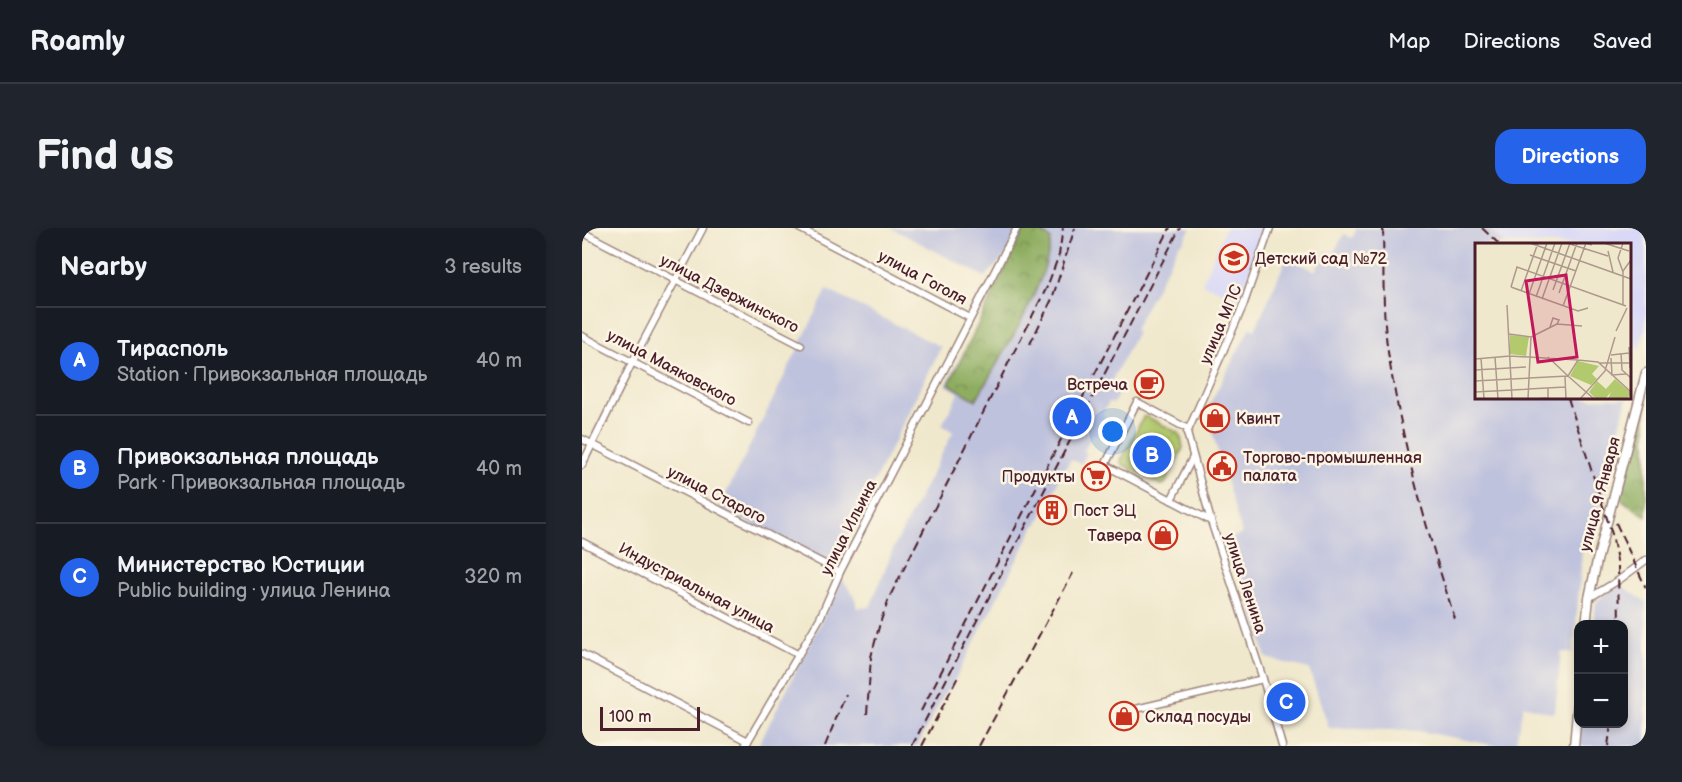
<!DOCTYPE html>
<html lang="en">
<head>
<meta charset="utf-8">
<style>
	:root { --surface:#171b24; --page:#20242c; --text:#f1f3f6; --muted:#9ea1a6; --line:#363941; --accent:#2563eb }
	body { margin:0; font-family:"Balsamiq Sans",sans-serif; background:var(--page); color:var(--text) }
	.controls { position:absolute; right:18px; bottom:18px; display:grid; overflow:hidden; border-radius:12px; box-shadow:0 3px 9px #0003 }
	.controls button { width:54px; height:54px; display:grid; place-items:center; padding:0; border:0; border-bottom:2px solid var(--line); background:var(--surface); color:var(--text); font:30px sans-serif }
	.scale { position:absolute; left:18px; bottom:15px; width:100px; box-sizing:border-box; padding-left:6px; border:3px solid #4a1f2b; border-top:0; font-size:16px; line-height:21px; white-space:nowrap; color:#4a1f2b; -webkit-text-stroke:4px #fcf5e5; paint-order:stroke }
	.you { position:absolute; left:531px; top:204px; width:21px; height:21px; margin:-15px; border:4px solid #fff; border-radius:50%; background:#1a73e8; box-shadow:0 0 0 9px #1a73e833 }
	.badge { display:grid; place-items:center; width:39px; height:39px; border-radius:50%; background:var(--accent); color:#fff; font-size:20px; font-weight:700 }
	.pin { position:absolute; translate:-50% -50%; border:3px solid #fff; box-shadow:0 2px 6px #0006 }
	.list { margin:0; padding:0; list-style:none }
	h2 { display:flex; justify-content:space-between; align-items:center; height:78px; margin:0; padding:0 24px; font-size:26px }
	h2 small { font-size:20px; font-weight:400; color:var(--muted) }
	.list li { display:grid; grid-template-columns:39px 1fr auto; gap:18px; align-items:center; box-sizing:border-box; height:108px; padding:0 24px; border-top:2px solid var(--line) }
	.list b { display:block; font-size:22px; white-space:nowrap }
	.list p { margin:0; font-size:20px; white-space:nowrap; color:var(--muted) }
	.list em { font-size:20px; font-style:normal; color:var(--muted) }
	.map { position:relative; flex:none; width:1064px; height:518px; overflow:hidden; border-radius:18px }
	header { display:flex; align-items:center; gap:36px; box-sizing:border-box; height:84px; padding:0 30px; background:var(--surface); border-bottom:2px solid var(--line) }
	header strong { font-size:28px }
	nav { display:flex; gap:33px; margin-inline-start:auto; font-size:21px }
	.intro { display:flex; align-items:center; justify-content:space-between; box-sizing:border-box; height:144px; padding:0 36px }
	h1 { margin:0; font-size:42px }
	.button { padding:15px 27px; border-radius:18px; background:var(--accent); color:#fff; font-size:21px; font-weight:700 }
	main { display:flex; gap:36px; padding:0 36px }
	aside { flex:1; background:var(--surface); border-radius:18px; box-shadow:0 3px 9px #0003 }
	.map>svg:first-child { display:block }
	.built { fill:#d7d7f8 }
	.industrial { fill:#bfc2dd }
	.forest { fill:url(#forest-crowns); stroke:#6c6646; stroke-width:1.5 }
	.park { fill:url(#park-crowns); stroke:#7e744c; stroke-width:1.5 }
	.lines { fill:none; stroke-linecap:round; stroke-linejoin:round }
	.street-casing { stroke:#9d847c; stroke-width:9 }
	.secondary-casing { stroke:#9d847c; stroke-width:11 }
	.street { stroke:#fff; stroke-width:6 }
	.secondary { stroke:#fff; stroke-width:8 }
	.rail { stroke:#4a1f2b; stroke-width:2; stroke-dasharray:9 4.5; stroke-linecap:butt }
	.labels { text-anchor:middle; stroke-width:5; stroke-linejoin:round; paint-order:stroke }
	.poi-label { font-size:16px; fill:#4a1f2b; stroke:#fcf5e5; text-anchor:start }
	.street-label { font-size:16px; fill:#4a1f2b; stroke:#fcf5e5 }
	.inset-road { fill:none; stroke:#ae988c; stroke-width:1.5 }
	.view { fill:#c2185b; fill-opacity:0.15; stroke:#c2185b; stroke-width:3 }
	.inset-edge { fill:none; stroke:#4a1f2b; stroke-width:3 }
</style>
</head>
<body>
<header>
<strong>Roamly</strong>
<nav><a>Map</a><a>Directions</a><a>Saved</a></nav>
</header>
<div class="intro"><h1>Find us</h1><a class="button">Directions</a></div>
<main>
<aside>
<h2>Nearby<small>3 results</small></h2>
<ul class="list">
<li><span class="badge">A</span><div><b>Тирасполь</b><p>Station · Привокзальная площадь</p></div><em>40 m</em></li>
<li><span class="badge">B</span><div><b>Привокзальная площадь</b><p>Park · Привокзальная площадь</p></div><em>40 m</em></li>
<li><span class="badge">C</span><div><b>Министерство Юстиции</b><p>Public building · улица Ленина</p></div><em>320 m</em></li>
</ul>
</aside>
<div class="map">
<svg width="1064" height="518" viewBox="0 0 1064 518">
	<defs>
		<pattern id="forest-crowns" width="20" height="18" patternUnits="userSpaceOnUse" patternTransform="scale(1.5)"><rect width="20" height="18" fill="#8ead61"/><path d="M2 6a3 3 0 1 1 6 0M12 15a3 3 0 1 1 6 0" fill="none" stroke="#768c50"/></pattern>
		<pattern id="park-crowns" width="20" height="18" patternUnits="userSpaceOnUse" patternTransform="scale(1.5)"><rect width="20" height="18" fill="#b3c96e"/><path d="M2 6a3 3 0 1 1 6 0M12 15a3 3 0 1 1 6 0" fill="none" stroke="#9bac5f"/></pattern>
	</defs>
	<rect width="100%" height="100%" fill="#fcf5e5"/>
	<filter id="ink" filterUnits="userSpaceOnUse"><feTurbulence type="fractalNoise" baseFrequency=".0167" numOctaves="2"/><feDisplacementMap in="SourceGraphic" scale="12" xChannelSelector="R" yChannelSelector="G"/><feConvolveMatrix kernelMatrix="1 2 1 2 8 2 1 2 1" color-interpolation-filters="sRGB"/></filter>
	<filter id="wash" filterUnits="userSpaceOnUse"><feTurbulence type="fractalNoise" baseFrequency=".008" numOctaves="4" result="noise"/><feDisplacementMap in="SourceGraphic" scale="24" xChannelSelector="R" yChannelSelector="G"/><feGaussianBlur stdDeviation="1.35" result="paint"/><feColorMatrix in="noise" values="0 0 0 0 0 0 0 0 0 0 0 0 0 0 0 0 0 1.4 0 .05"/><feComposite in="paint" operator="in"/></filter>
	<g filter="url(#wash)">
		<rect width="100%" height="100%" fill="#f0e8cc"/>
		<g class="built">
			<polygon points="643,0 682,0 682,5 658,71 620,56"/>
			<polygon points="907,0 1064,0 1064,96 1058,121 1048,116 1048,16 922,16"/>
		</g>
		<g class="industrial">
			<polygon points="309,0 609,0 600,16 598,15 552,102 555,104 528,156 539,161 531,176 527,174 520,187 524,189 515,207 511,206 502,223 505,225 499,236 489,231 482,242 455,297 453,297 368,461 364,463 335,518 176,518 255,362 252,359 258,348 271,366 276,380 288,379 311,321 371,204 360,197 377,165 364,157 444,6 403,49"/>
			<polygon points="775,0 907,0 922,16 894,16 894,170 1045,170 1011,304 1004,305 999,330 1000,331 991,425 979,424 973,484 968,485 941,477 933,518 916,518 836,503 747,500 727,441 684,430 649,310 660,306 624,183 668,100 673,102 705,29 733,43 745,23 751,26 762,6 770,10"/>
			<polygon points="245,62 359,119 251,337 137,280"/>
			<polygon points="1036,355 1064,374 1064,518 996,518 999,496 1042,496 1042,397 1012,396 1014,374"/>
		</g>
		<g class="forest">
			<path d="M443,0H457L469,12C461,66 421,124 394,172L367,156Z"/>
			<polygon points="1064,166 1064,288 1037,270"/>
		</g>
		<polygon class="park" points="562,188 564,188 598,206 601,220 583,256 579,257 540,236 539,233"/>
	</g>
	<g filter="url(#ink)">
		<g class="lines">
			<g class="street-casing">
				<g id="street">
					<polyline points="217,0 388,90"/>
					<polyline points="688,0 661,78 605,205 629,293 681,451 700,518"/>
					<polyline points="0,4 219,117"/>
					<polyline points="0,108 167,195"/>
					<polyline points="606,201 555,174 523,237 629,293"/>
					<polyline points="0,211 258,344"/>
					<polyline points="0,237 51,133 121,0"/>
					<polyline points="589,272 611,229"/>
					<polyline points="0,314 217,427"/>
					<polyline points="1007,370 1037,352 1064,332"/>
					<polyline points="0,426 166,513"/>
					<polyline points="537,485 681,451"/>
					<polyline points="163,518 238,390 258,344 435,0"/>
				</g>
			</g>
			<g class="secondary-casing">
				<g id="secondary">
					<polyline points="1004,397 1007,370 1015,333 1064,145"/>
					<polyline points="992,518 996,473"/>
				</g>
			</g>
			<use href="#street" class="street"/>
			<use href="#secondary" class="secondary"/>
			<g class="rail">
				<path d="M801,0C802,39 800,86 806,124C820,215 845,304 873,391"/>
				<polyline points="900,0 917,16"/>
				<polyline points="448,116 470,71 493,0"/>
				<polyline points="986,170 1030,306 1036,338 1037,397"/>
				<polyline points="1034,295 1064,360"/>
				<polyline points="339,483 588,0"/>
				<polyline points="285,486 289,429 298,395 308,368 465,59 477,27 481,0"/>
				<polyline points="243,518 264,466"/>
				<polyline points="330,518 598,0"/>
				<polyline points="340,518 377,447"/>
				<polyline points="397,518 491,345"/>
				<polyline points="1026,518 1029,496"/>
			</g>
		</g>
	</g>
	<defs>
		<g id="school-ring" transform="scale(1.5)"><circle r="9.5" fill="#fcf5e5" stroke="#c8321e" stroke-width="1.5"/><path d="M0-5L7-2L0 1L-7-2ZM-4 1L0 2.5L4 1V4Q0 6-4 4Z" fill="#c8321e"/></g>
		<g id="cafe-ring" transform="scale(1.5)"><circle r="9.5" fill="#fcf5e5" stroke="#c8321e" stroke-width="1.5"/><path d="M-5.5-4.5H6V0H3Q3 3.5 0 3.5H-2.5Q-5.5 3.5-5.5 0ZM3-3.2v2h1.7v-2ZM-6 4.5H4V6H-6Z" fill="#c8321e"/></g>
		<g id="shop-ring" transform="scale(1.5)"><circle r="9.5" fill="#fcf5e5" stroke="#c8321e" stroke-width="1.5"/><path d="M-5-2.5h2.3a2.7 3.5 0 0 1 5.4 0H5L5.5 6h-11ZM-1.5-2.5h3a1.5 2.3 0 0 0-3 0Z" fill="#c8321e"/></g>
		<g id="civic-ring" transform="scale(1.5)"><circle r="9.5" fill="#fcf5e5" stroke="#c8321e" stroke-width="1.5"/><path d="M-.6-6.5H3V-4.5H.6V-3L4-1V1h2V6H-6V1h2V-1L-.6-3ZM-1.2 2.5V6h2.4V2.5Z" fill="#c8321e"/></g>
		<g id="supermarket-ring" transform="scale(1.5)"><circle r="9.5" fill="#fcf5e5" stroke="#c8321e" stroke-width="1.5"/><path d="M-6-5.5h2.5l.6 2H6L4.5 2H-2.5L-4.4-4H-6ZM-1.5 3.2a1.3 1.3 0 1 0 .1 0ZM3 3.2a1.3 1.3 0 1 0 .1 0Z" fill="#c8321e"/></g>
		<g id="building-ring" transform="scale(1.5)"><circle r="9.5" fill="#fcf5e5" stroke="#c8321e" stroke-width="1.5"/><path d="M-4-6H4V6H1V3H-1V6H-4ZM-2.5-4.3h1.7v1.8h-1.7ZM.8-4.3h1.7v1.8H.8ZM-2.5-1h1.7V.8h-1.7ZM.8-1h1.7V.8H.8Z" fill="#c8321e"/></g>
	</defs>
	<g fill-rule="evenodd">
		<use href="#school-ring" x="652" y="30"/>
		<use href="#cafe-ring" x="567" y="156"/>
		<use href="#shop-ring" x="633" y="190"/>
		<use href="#civic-ring" x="640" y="238"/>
		<use href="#supermarket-ring" x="514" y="248"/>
		<use href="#building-ring" x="470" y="282"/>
		<use href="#shop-ring" x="581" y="307"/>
		<use href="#shop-ring" x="542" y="488"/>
	</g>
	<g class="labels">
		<g class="poi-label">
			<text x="673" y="36">Детский сад №72</text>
			<text x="546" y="162" text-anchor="end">Встреча</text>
			<text x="654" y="196">Квинт</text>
			<text x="661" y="235">Торгово-промышленная<tspan x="661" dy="18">палата</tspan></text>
			<text x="493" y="254" text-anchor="end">Продукты</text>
			<text x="491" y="288">Пост ЭЦ</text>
			<text x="560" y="313" text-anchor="end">Тавера</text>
			<text x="563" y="494">Склад посуды</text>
		</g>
		<g class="street-label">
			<text transform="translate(341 49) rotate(28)" y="6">улица Гоголя</text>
			<text transform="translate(148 65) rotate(27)" y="6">улица Дзержинского</text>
			<text transform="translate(638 96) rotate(-67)" y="6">улица МПС</text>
			<text transform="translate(90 139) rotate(28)" y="6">улица Маяковского</text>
			<text transform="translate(135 266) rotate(27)" y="6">улица Старого</text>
			<text transform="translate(1017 266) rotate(-75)" y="6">улица 9 Января</text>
			<text transform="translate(266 299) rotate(-63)" y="6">улица Ильина</text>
			<text transform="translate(664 355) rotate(72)" y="6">улица Ленина</text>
			<text transform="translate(115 359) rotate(28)" y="6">Индустриальная улица</text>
		</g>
	</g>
	<g transform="translate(893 15)">
		<rect width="156" height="156" fill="#f0e8cc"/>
		<path d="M35,92L54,94L51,113L35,111ZM140,136L156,150L152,156H133L136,149L130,156H121L114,149L122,138L131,146Z" fill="#b3c96e"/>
		<path d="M103,118L124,123L117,131L122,136L116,142L95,133Z" fill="#b3c96e"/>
		<path class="inset-road" d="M55,0L156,36M129,0L154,8M95,1L133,13M133,8L138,29M55,12L101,28M148,29L143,15L148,0M36,44L42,24L151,63M36,44L103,68L113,65M78,47L95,0M46,48L63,0M84,50L102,0M54,51L72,0M61,54L80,0M67,56L87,0M32,62L37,156M148,62V28L156,17M88,63L111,0L117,2M82,81L107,83M75,84L78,75L84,77L82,81M141,88L152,65M34,91L56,94M154,104L155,125M146,110L147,127L156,135M136,112L154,110M20,114L23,156M73,114L93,133M6,115L9,156M136,115L137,132L151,131M0,116L35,113L103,117M124,120H155M0,127L51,124M93,133L103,117L123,119L156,149M93,133L119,156M90,134L91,156M0,138L93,133M0,149L90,144M53,156L56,94L82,81M58,156L73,155V145M105,156L130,128L140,94"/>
		<path class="view" d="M91,32L102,114L63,119L51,38Z"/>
		<rect width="156" height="156" class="inset-edge"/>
	</g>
</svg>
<div class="controls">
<button>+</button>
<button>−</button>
</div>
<div class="scale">100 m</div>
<div class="you"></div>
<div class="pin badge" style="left:490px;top:189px">A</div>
<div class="pin badge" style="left:570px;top:227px">B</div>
<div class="pin badge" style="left:704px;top:474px">C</div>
</div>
</main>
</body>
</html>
